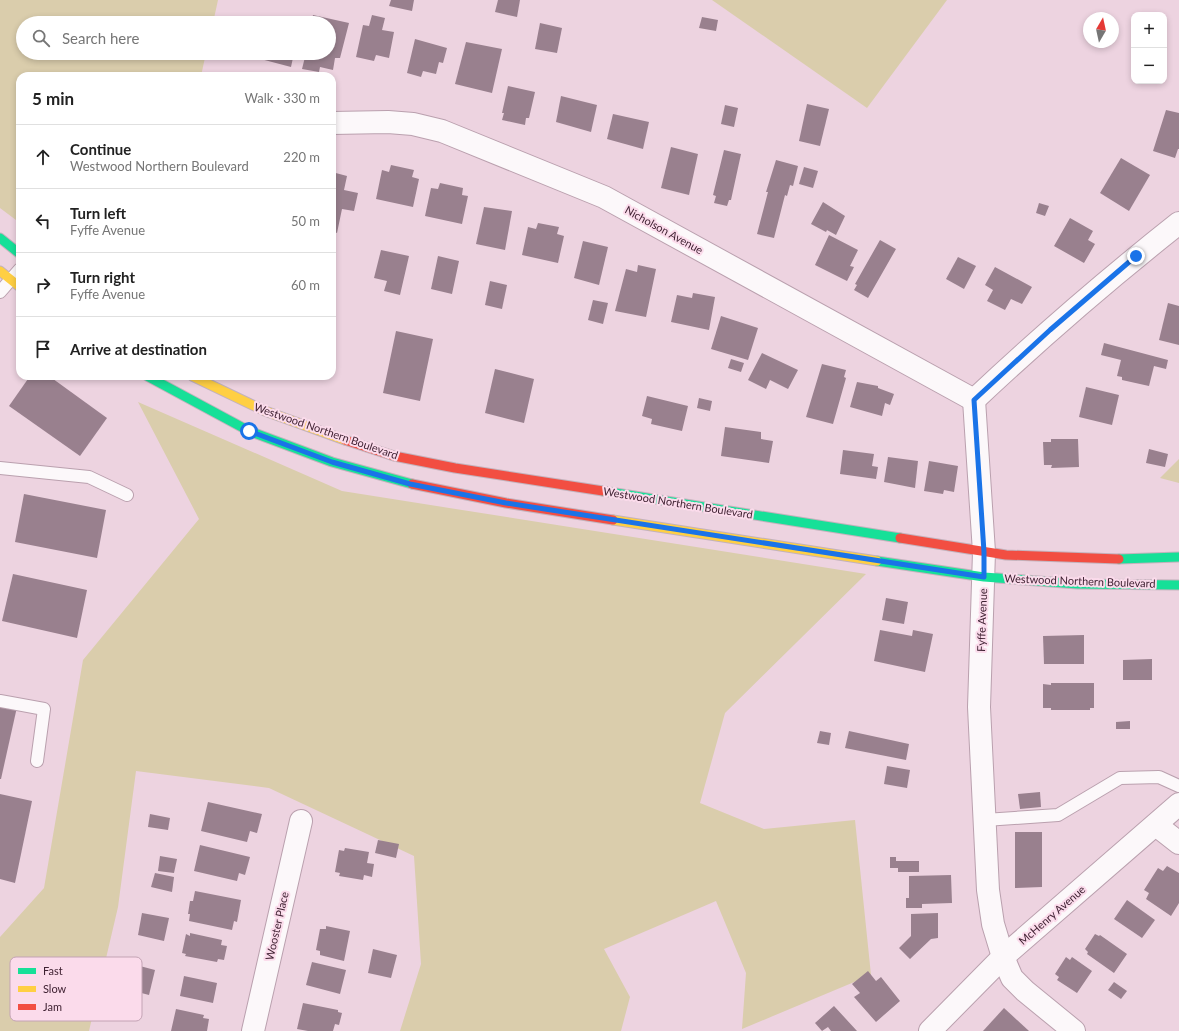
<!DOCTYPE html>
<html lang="en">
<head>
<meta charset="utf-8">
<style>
	:root { --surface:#fff; --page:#f2f2f2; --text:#222; --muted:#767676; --line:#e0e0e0 }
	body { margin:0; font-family:Lato,sans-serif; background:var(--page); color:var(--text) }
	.controls { position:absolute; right:12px; top:12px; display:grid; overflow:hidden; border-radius:8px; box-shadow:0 2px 6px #0003 }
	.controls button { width:36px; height:36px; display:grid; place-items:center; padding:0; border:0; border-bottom:1px solid var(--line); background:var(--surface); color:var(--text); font:20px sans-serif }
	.compass { position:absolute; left:1083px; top:12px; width:36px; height:36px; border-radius:50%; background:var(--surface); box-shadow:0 2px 6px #0003; rotate:9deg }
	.stop { position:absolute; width:12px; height:12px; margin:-9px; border:3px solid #1a73e8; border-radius:50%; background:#fff }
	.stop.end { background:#1a73e8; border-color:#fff; box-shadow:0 1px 4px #0008 }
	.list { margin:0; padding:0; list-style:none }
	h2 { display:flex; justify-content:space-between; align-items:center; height:52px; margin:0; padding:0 16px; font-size:17px }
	h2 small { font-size:13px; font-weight:400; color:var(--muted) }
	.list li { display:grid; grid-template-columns:26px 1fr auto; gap:12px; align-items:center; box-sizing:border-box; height:64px; padding:0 16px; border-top:1px solid var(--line) }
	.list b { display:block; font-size:15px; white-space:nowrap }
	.list p { margin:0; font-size:13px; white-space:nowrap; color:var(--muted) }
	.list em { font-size:13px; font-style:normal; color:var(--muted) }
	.icon { flex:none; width:22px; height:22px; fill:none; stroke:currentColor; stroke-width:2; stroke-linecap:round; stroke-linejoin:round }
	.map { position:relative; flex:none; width:1179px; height:1031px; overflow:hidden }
	.search { position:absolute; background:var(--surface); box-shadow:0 2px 6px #0003; left:16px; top:16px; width:320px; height:44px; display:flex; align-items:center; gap:10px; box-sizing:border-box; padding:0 14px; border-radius:22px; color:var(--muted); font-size:15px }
	.panel { position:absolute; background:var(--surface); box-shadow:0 2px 6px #0003; left:16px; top:72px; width:320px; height:308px; border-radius:12px }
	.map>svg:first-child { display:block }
	.green { fill:#dacdac }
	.building { fill:#99808e }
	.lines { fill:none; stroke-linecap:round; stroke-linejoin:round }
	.lane-casing { stroke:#baa0ae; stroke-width:14 }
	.street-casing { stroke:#baa0ae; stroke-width:24 }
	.fast-casing { stroke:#c3b2bc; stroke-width:11 }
	.slow-casing { stroke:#c3b2bc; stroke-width:11 }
	.jam-casing { stroke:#c3b2bc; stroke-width:11 }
	.lane { stroke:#fcf8fa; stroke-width:12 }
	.street { stroke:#fcf8fa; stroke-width:22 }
	.fast { stroke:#16e098; stroke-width:9 }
	.slow { stroke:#ffcf43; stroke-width:9 }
	.jam { stroke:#f24e42; stroke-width:9 }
	.route { stroke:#1a73e8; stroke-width:5 }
	.labels { text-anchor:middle; stroke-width:4; stroke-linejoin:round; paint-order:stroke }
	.street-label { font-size:11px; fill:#3f2132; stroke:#fbdbeb }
	.key { fill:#fbdbeb; stroke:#c3a3b4; stroke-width:1 }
	.key-label { font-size:11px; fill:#3f2132 }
</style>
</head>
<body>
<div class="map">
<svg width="1179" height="1031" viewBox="0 0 1179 1031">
	<rect width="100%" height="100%" fill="#edd3e0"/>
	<g class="green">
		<polygon points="0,0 218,0 213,23 23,23 23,53 206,53 201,76 20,76 20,223 0,208"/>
		<polygon points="712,0 947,0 867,108"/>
		<polygon points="138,402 342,491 866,574 725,713 700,803 764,829 855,820 871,975 742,1029 746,973 716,901 604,949 630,997 621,1031 400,1031 421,964 414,856 269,788 136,771 118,907 89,1031 0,1031 0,937 44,888 83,660 199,519"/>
		<polygon points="1179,459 1179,483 1160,478"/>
	</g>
	<g class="building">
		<polygon points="391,0 414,0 412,11 389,6"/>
		<polygon points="498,0 520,0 517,17 495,12"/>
		<polygon points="313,15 349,23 340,58 335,58 333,70 320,67 319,72 302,69 306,53 329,53 329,23 311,23"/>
		<polygon points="372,15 385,18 382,30 394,32 389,58 376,55 374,61 356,57 363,25 369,26"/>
		<polygon points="702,17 718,20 716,31 699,28"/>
		<polygon points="540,23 562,28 557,53 535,49"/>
		<polygon points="415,39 447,48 443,63 439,62 436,74 423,71 421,77 407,73"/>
		<polygon points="466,42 502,49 492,93 455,84"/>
		<polygon points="249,53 294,53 291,67 249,56"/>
		<polygon points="508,86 535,92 529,118 526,118 525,125 502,120 504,113 502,113"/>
		<polygon points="561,96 597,105 591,132 556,122"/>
		<polygon points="807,104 829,109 820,146 799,141"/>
		<polygon points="725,105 738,108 734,127 721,124"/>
		<polygon points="1166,110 1179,113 1179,149 1178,149 1175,158 1153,151"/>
		<polygon points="613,114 649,122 643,149 607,139"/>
		<polygon points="671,147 698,154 689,195 661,188"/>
		<polygon points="724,150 741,154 731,200 729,200 727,206 714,203 716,196 713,195"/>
		<polygon points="1121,158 1150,175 1129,211 1100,193"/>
		<polygon points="776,160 798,166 793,186 790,185 787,196 785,195 774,238 757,234 768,192 766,192"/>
		<polygon points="391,165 414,170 412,177 419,179 413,207 376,199 382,170 389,172"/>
		<polygon points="804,167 818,171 813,188 799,184"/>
		<polygon points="332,172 347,176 344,190 358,193 354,211 342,209 337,233 332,231"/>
		<polygon points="440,183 463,188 462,195 468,196 462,224 425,216 431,188 438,189"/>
		<polygon points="823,202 845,216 836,235 827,230 826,232 811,224"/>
		<polygon points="1039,203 1049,206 1045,216 1036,213"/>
		<polygon points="484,207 512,211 505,250 476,244"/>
		<polygon points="1070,218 1093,231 1088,240 1095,244 1084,263 1054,246"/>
		<polygon points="538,223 559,227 557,234 564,236 558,263 522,255 528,227 536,229"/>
		<polygon points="829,235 858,250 850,266 854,267 847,281 815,265"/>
		<polygon points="880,240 896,249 868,298 854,290 857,285 855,284"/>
		<polygon points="583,241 608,247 599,285 574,278"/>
		<polygon points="381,250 409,256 400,295 384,291 387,281 374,278"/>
		<polygon points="438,256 459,261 452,294 431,289"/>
		<polygon points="958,257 976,266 964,289 946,279"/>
		<polygon points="638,265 656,269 646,317 615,311 626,269 637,272"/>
		<polygon points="995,267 1032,287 1022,304 1011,299 1005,310 987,301 993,290 985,285"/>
		<polygon points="490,281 507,285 502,309 485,305"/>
		<polygon points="693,293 715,297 709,330 671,322 677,295 692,298"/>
		<polygon points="593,300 608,303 603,324 588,320"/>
		<polygon points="1168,303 1179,306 1179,345 1159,340"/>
		<polygon points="721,316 758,328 748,360 711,349"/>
		<polygon points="396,331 433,339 420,401 383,393"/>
		<polygon points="1104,343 1168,360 1166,369 1154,366 1149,386 1122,380 1122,377 1117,376 1121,360 1101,355"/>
		<polygon points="762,353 798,370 788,389 770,380 766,389 748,380"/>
		<polygon points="731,359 744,363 741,372 728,368"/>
		<polygon points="822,364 846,370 844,377 846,378 833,424 806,417"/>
		<polygon points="495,369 534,379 524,423 485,413"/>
		<polygon points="30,376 49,376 107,418 80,456 9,406"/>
		<polygon points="857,382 878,386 878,388 894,394 890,405 885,403 882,416 850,407"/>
		<polygon points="1086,387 1119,395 1112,425 1079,417"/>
		<polygon points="647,396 688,406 682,431 651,424 652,419 642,416"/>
		<polygon points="699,398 712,401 710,411 697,408"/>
		<polygon points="725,427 761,432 761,439 773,441 769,463 721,456"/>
		<polygon points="1051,439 1078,439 1079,467 1051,468 1052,465 1044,465 1043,442 1051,442"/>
		<polygon points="1149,449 1168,454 1165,467 1146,463"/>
		<polygon points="843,450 874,454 872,466 878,467 876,479 840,474"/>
		<polygon points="888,457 918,461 915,488 884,482"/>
		<polygon points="929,461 958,466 954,492 944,490 943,494 924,491"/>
		<polygon points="24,494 106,510 97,558 15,542"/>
		<polygon points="13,574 87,590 77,638 2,621"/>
		<polygon points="886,598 908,602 904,624 882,620"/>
		<polygon points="880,630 912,636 913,630 933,634 925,672 874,661"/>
		<polygon points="1084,635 1084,664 1044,664 1043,636"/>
		<polygon points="1152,659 1152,680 1123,680 1123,660"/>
		<polygon points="1051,683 1094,683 1094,708 1090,708 1090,710 1051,710 1051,708 1043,708 1043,684 1051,685"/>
		<polygon points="0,703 17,707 1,779 0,779"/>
		<polygon points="1130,721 1130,729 1116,729 1116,722"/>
		<polygon points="820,731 831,733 829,745 817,743"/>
		<polygon points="849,731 909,744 906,760 845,748"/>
		<polygon points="887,766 910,770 907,788 884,784"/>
		<polygon points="1040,792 1041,807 1020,809 1018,794"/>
		<polygon points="0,794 32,801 15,883 0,879"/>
		<polygon points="208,802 262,814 257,833 250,831 247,842 201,831"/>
		<polygon points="150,814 170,818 168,830 148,827"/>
		<polygon points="1015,832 1042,832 1042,887 1015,888"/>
		<polygon points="378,840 399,844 396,858 375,853"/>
		<polygon points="200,845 250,857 245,875 239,873 237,881 194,871"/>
		<polygon points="345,848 369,852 367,863 374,864 372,877 364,875 363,880 339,876 340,873 335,872 339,850 344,851"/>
		<polygon points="160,856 177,859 174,873 158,871"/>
		<polygon points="890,857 896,857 896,861 919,861 919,872 898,872 898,868 890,868"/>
		<polygon points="1167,866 1179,873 1179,903 1171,916 1146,899 1149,893 1144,890 1158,868 1163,871"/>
		<polygon points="155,873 174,877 172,892 151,887"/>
		<polygon points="951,875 952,903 922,904 922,908 906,908 906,898 909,898 909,876"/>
		<polygon points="195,891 241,900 237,922 234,921 232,930 189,921 190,914 188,914 190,901 193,901"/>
		<polygon points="1127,900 1155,920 1142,938 1114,919"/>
		<polygon points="142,913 169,918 164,941 138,935"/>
		<polygon points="938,913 938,938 931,939 910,959 899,948 911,936 911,914"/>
		<polygon points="326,926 350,931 344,961 320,955 320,951 316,950 320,929 326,929"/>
		<polygon points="190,933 222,940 221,945 227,946 224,960 218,959 217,962 185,956 186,954 182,953 186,934 190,936"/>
		<polygon points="1095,934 1099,936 1100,935 1127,954 1114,973 1087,954 1088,952 1085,949"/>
		<polygon points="373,949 397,955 391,978 368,973"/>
		<polygon points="1066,957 1070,960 1072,957 1092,971 1077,993 1057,980 1059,977 1055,974"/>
		<polygon points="312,962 346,970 340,994 306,985"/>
		<polygon points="136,965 155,970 149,995 130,990"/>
		<polygon points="868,971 876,981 881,977 900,1001 876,1022 854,997 860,993 852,984"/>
		<polygon points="184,976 217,983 213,1003 180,996"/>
		<polygon points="1114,982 1127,991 1121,999 1108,990"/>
		<polygon points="303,1003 338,1010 338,1012 342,1013 339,1025 335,1024 333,1031 308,1031 297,1029"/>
		<polygon points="834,1006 857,1031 831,1031 828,1027 822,1031 815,1023"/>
		<polygon points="1004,1008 1029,1031 983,1031"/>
		<polygon points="176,1009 204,1015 203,1018 209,1019 207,1031 171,1031"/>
	</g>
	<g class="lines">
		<g class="lane-casing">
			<g id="lane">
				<polyline points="0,292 20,269"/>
				<polyline points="0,468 89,477 127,495"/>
				<polyline points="0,701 44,709 37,761"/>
				<polyline points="985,820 1058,815 1120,778 1159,777 1179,786"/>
			</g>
		</g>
		<g class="street-casing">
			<g id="street">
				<polyline points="332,123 388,122 413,124 442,131 604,197 974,400"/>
				<polyline points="974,400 984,552 979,707 988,890 993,924 1003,957 1012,978 1025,991 1074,1031"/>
				<path d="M974,400C1040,338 1108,279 1179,223"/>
				<polyline points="1156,825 1179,843"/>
				<polyline points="253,1031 301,821"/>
				<polyline points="930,1031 1003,957 1179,804"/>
			</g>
		</g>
		<g class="fast-casing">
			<g id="fast">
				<polyline points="0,238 20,254"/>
				<polyline points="147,376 249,431 332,462 412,484"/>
				<polyline points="603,491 900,538"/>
				<polyline points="1119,559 1179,557"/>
				<polyline points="877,561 984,577 1078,584 1179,585"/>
			</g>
		</g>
		<g class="slow-casing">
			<g id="slow">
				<polyline points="0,271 20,287"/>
				<polyline points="192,376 265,411 345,440"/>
				<polyline points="613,520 877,561"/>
			</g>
		</g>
		<g class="jam-casing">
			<g id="jam">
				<polyline points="345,440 394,456 455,468 603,491"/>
				<polyline points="412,484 506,503 613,520"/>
				<polyline points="900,538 1006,555 1119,559"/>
			</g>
		</g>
		<use href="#lane" class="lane"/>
		<use href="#street" class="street"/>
		<use href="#fast" class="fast"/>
		<use href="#slow" class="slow"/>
		<use href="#jam" class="jam"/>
	</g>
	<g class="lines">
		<polyline class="route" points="249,431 332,462 410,484 506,503 984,577 984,552 974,400 1050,330 1136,256"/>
	</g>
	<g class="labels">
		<g class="street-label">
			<text transform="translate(664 230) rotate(29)" y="4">Nicholson Avenue</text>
			<text transform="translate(326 431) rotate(19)" y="4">Westwood Northern Boulevard</text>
			<text transform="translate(678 503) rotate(9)" y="4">Westwood Northern Boulevard</text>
			<text transform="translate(1080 581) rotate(2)" y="4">Westwood Northern Boulevard</text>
			<text transform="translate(982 620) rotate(-88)" y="4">Fyffe Avenue</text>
			<text transform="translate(1052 915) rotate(-41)" y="4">McHenry Avenue</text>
			<text transform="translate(277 926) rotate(-77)" y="4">Wooster Place</text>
		</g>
	</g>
	<rect x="10" y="957" width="132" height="64" rx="6" class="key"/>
	<rect x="18" y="968" width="18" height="6" fill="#16e098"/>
	<rect x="18" y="986" width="18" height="6" fill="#ffcf43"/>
	<rect x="18" y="1004" width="18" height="6" fill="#f24e42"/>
	<g class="key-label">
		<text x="43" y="975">Fast</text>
		<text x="43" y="993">Slow</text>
		<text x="43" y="1011">Jam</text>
	</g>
</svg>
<div class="controls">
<button>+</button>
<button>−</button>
</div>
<svg class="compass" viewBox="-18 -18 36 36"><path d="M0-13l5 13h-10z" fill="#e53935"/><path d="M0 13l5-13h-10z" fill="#767676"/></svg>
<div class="stop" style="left:249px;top:431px"></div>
<div class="stop end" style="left:1136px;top:256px"></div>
<div class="search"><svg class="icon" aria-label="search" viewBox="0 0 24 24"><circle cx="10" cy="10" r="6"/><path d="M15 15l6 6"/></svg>Search here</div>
<section class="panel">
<h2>5 min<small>Walk · 330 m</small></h2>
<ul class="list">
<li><svg class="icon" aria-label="ahead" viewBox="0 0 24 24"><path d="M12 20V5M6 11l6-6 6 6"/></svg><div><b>Continue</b><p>Westwood Northern Boulevard</p></div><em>220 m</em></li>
<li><svg class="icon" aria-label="left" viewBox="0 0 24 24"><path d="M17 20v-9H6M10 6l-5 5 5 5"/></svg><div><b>Turn left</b><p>Fyffe Avenue</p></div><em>50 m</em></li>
<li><svg class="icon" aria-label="right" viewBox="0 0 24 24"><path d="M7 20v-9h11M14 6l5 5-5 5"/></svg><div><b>Turn right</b><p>Fyffe Avenue</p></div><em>60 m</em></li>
<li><svg class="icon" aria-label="arrive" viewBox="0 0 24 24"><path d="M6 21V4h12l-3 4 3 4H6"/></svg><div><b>Arrive at destination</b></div></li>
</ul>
</section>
</div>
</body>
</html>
